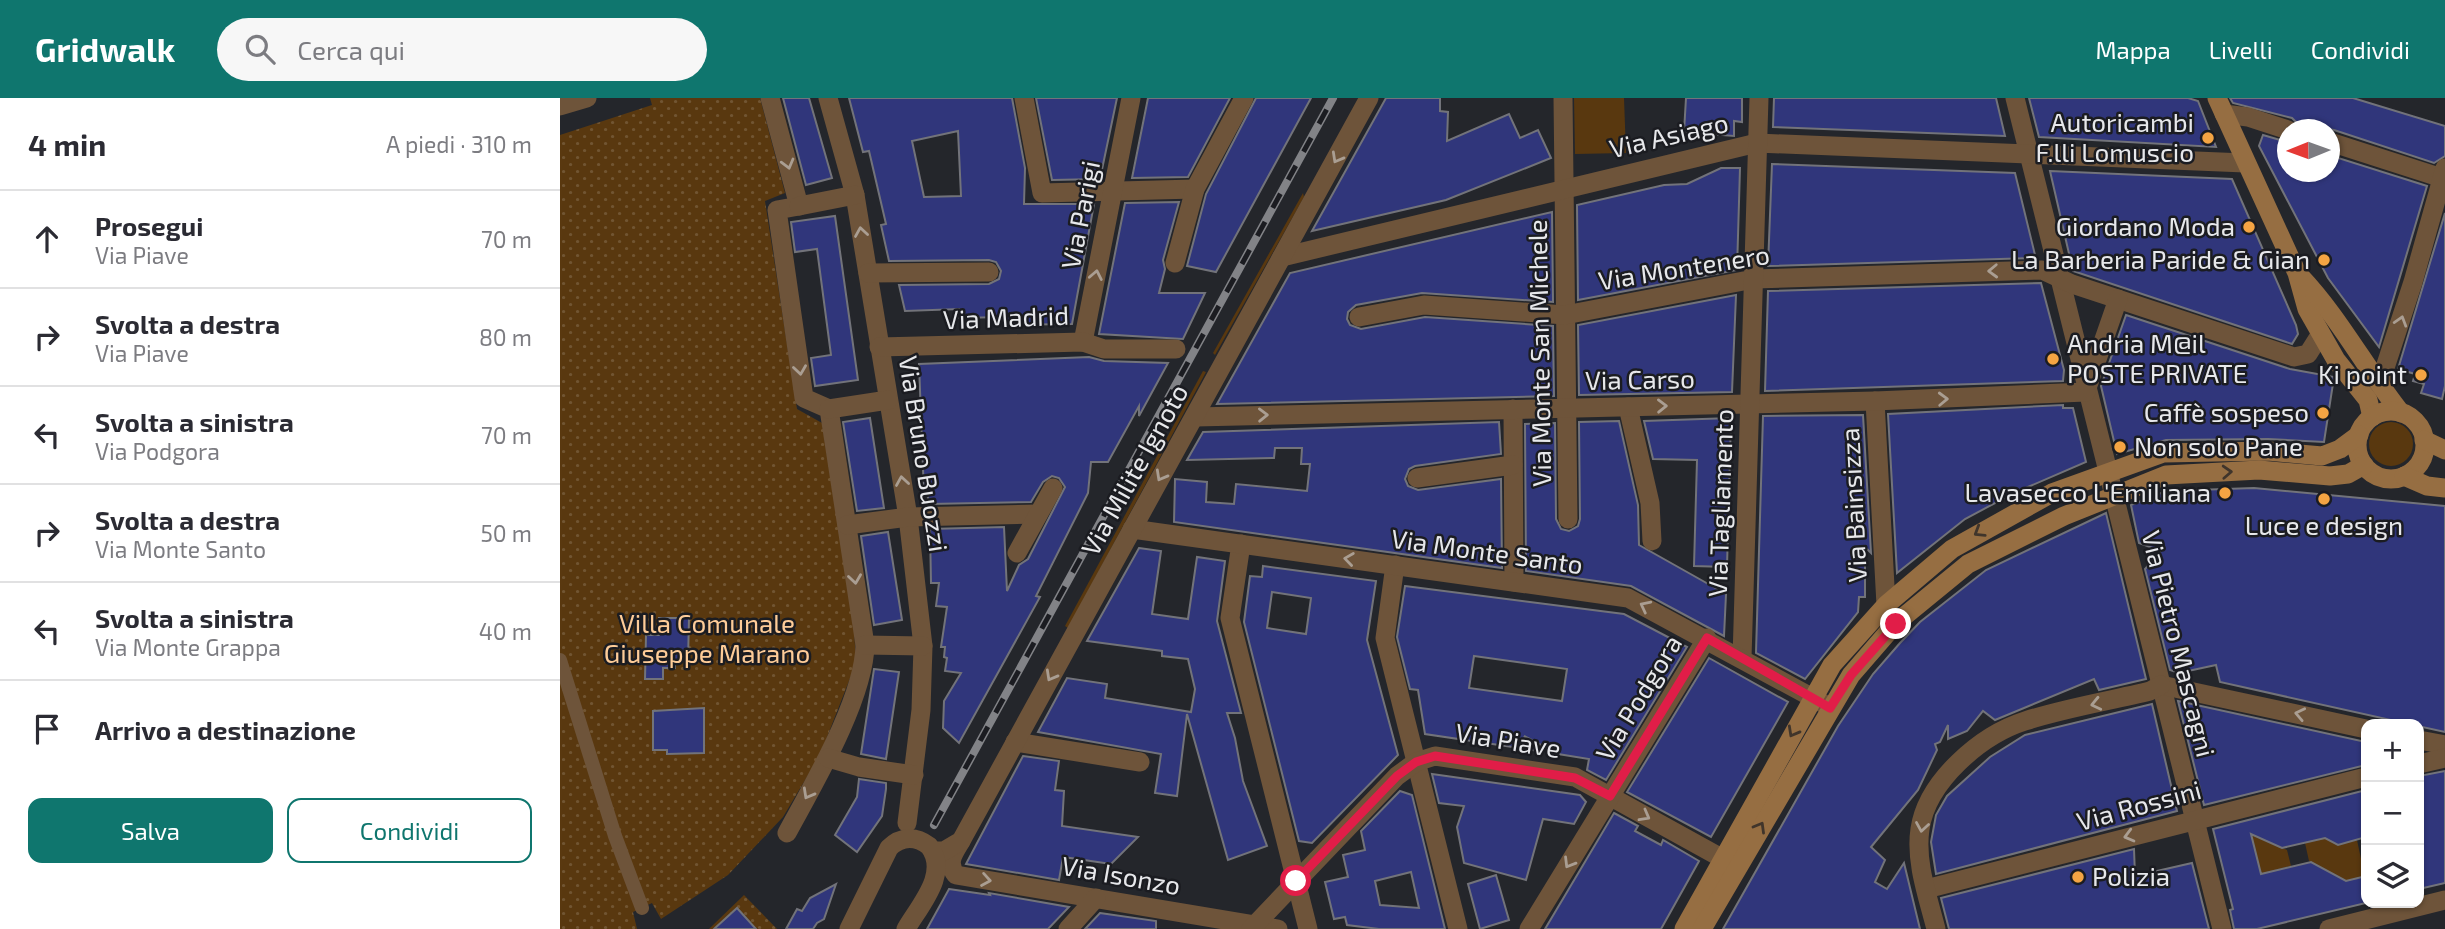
<!DOCTYPE html>
<html lang="it">
<head>
<meta charset="utf-8">
<style>
	:root { --surface:#fff; --page:#f7f7f7; --text:#2b2b33; --muted:#7c7c81; --line:#e1e1e2; --accent:#0f766e }
	body { margin:0; font-family:"Exo 2",sans-serif; background:var(--page); color:var(--text) }
	.controls { position:absolute; right:21px; bottom:21px; display:grid; overflow:hidden; border-radius:14px; box-shadow:0 2px 5px #0004 }
	.controls button { width:63px; height:63px; display:grid; place-items:center; padding:0; border:0; border-bottom:2px solid var(--line); background:var(--surface); color:var(--text); font:35px sans-serif }
	.compass { position:absolute; left:1717px; top:21px; width:63px; height:63px; border-radius:50%; background:var(--surface); box-shadow:0 2px 5px #0004; rotate:269deg }
	.stop { position:absolute; width:21px; height:21px; margin:-16px; border:5px solid #e11d48; border-radius:50%; background:#fff }
	.stop.end { background:#e11d48; border-color:#fff; box-shadow:0 2px 7px #0008 }
	.list { margin:0; padding:0; list-style:none }
	h2 { display:flex; justify-content:space-between; align-items:center; height:91px; margin:0; padding:0 28px; font-size:30px }
	h2 small { font-size:23px; font-weight:400; color:var(--muted) }
	.list li { display:grid; grid-template-columns:46px 1fr auto; gap:21px; align-items:center; box-sizing:border-box; height:98px; padding:0 28px; border-top:2px solid var(--line) }
	.list b { display:block; font-size:26px; white-space:nowrap }
	.list p { margin:0; font-size:23px; white-space:nowrap; color:var(--muted) }
	.list em { font-size:23px; font-style:normal; color:var(--muted) }
	.actions { display:flex; gap:14px; padding:21px 28px }
	.actions a { flex:1; padding:16px 0; border:2px solid var(--accent); border-radius:14px; text-align:center; font-size:24px; color:var(--accent) }
	.actions .main { background:var(--accent); color:#fff }
	.icon { flex:none; width:38px; height:38px; fill:none; stroke:currentColor; stroke-width:2; stroke-linecap:round; stroke-linejoin:round }
	.map { position:relative; flex:none; width:1885px; height:831px; overflow:hidden }
	header { display:flex; align-items:center; gap:42px; box-sizing:border-box; height:98px; padding:0 35px; background:var(--accent); color:#fff }
	header strong { font-size:33px }
	nav { display:flex; gap:38px; margin-inline-start:auto; font-size:24px }
	.search { width:490px; height:63px; background:var(--page); display:flex; align-items:center; gap:18px; box-sizing:border-box; padding:0 24px; border-radius:38px; color:var(--muted); font-size:26px }
	main { display:flex }
	aside { flex:1; background:var(--surface) }
	.map>svg:first-child { display:block }
	.green { fill:#59380f }
	.park { fill:url(#park-dots) }
	.building { fill:#30367b; stroke:#72737a; stroke-width:2; fill-rule:evenodd }
	.lines { fill:none; stroke-linecap:round; stroke-linejoin:round }
	.pedestrian { stroke:#6e543a; stroke-width:14 }
	.minor { stroke:#6e543a; stroke-width:19 }
	.tertiary { stroke:#6e543a; stroke-width:19 }
	.secondary { stroke:#966e42; stroke-width:19 }
	.rail-casing { stroke:#828387; stroke-width:8 }
	.rail { stroke:#1b1c21; stroke-width:5; stroke-dasharray:16; stroke-linecap:butt }
	.oneway { stroke:#aa9e92 }
	.oneway2 { stroke:#40352b }
	.route { stroke:#e11d48; stroke-width:9 }
	.poi-dot { fill:#f4a443; stroke:#1b1c21; stroke-width:2.5 }
	.labels { text-anchor:middle; stroke-width:5; stroke-linejoin:round; paint-order:stroke }
	.poi-label { font-size:26px; fill:#e7e8eb; stroke:#1b1c21; text-anchor:end }
	.street-label { font-size:26px; fill:#e7e8eb; stroke:#1b1c21 }
	.park-label { font-size:26px; fill:#fecc98; stroke:#1b1c21 }
</style>
</head>
<body>
<header>
<strong>Gridwalk</strong>
<div class="search"><svg class="icon" aria-label="search" viewBox="0 0 24 24"><circle cx="10" cy="10" r="6"/><path d="M15 15l6 6"/></svg>Cerca qui</div>
<nav><a>Mappa</a><a>Livelli</a><a>Condividi</a></nav>
</header>
<main>
<aside>
<h2>4 min<small>A piedi · 310 m</small></h2>
<ul class="list">
<li><svg class="icon" aria-label="ahead" viewBox="0 0 24 24"><path d="M12 20V5M6 11l6-6 6 6"/></svg><div><b>Prosegui</b><p>Via Piave</p></div><em>70 m</em></li>
<li><svg class="icon" aria-label="right" viewBox="0 0 24 24"><path d="M7 20v-9h11M14 6l5 5-5 5"/></svg><div><b>Svolta a destra</b><p>Via Piave</p></div><em>80 m</em></li>
<li><svg class="icon" aria-label="left" viewBox="0 0 24 24"><path d="M17 20v-9H6M10 6l-5 5 5 5"/></svg><div><b>Svolta a sinistra</b><p>Via Podgora</p></div><em>70 m</em></li>
<li><svg class="icon" aria-label="right" viewBox="0 0 24 24"><path d="M7 20v-9h11M14 6l5 5-5 5"/></svg><div><b>Svolta a destra</b><p>Via Monte Santo</p></div><em>50 m</em></li>
<li><svg class="icon" aria-label="left" viewBox="0 0 24 24"><path d="M17 20v-9H6M10 6l-5 5 5 5"/></svg><div><b>Svolta a sinistra</b><p>Via Monte Grappa</p></div><em>40 m</em></li>
<li><svg class="icon" aria-label="arrive" viewBox="0 0 24 24"><path d="M6 21V4h12l-3 4 3 4H6"/></svg><div><b>Arrivo a destinazione</b></div></li>
</ul>
<div class="actions"><a class="main">Salva</a><a>Condividi</a></div>
</aside>
<div class="map">
<svg width="1885" height="831" viewBox="0 0 1885 831">
	<defs>
		<pattern id="park-dots" width="8" height="8" patternUnits="userSpaceOnUse" patternTransform="scale(1.75)"><rect width="8" height="8" fill="#59380f"/><path d="M2 2h.1M6 6h.1" fill="none" stroke="#715532" stroke-width="1.8" stroke-linecap="round"/></pattern>
	</defs>
	<rect width="100%" height="100%" fill="#24262b"/>
	<g class="green">
		<polygon points="1014,0 1064,0 1066,55 1015,56"/>
		<polygon points="743,95 744,99 655,257 653,255"/>
		<polygon points="643,273 646,274 508,530 505,528"/>
		<circle cx="1831" cy="346" r="22"/>
		<polygon points="1691,736 1727,752 1731,768 1701,776"/>
		<polygon points="1765,740 1778,747 1797,742 1806,784 1792,787 1749,763 1745,745"/>
	</g>
	<g class="park">
		<polygon points="90,0 200,0 225,95 205,103 237,311 262,325 294,531 296,565 260,657 223,719 168,777 101,821 92,805 73,814 77,831 0,831 0,37 92,7"/>
		<polygon points="184,797 217,831 149,831"/>
	</g>
	<g class="building">
		<polygon points="223,0 249,0 272,80 246,87"/>
		<path d="M289,0H452L465,70L464,106H534L512,226L443,227L442,219L399,220V211L345,213L339,187L429,186L439,181L441,173L436,164L429,162L329,163L321,127L326,126L309,53L303,54ZM398,33L401,98L364,99L352,43Z"/>
		<polygon points="476,0 557,0 540,81 492,82"/>
		<polygon points="588,0 670,0 628,79 572,80"/>
		<polygon points="696,0 751,0 656,174 627,168 646,96"/>
		<polygon points="826,0 880,0 880,13 888,14 887,43 949,16 960,40 978,32 991,60 886,102 752,133"/>
		<polygon points="1126,0 1182,0 1182,24 1174,23 1174,38 1124,34"/>
		<polygon points="1214,0 1436,0 1445,38 1213,29"/>
		<polygon points="1469,0 1628,0 1638,3 1656,49 1479,39"/>
		<polygon points="1670,0 1793,0 1885,28 1885,58 1874,65 1774,32 1738,26 1732,20 1673,5"/>
		<polygon points="1703,37 1727,44 1727,74 1769,74 1769,57 1867,88 1819,249 1768,180 1699,48"/>
		<polygon points="1212,66 1455,75 1475,157 1472,160 1208,168"/>
		<polygon points="1161,70 1180,70 1177,172 1018,202 1017,107 1104,87 1127,86"/>
		<polygon points="1490,73 1672,81 1736,227 1738,236 1732,246 1513,173"/>
		<polygon points="619,104 603,162 605,171 599,195 645,195 623,241 539,236 565,105"/>
		<polygon points="992,114 993,204 862,195 796,207 788,214 787,221 790,227 801,231 865,219 993,228 994,298 657,306 730,175"/>
		<polygon points="1885,115 1885,288 1882,301 1861,295 1864,286 1853,283 1855,276 1838,271"/>
		<polygon points="275,118 298,282 255,288 251,260 271,257 257,151 235,154 231,124"/>
		<polygon points="1481,185 1504,272 1503,283 1205,293 1208,193"/>
		<polygon points="1176,197 1172,294 1019,297 1018,227"/>
		<polygon points="1566,217 1730,271 1774,279 1764,344 1708,341 1606,342 1557,356 1541,288"/>
		<polygon points="529,259 544,263 608,265 579,318 579,308 548,364 531,364 528,395 476,498 480,499 399,645 383,630 384,603 401,575 385,573 387,560 384,559 385,549 381,549 387,509 376,508 379,485 371,485 370,431 444,429 447,493 459,467 468,461 505,389 499,380 492,378 483,384 471,404 369,406 368,399 364,396 359,266"/>
		<polygon points="1503,307 1503,310 1513,310 1526,364 1454,395 1405,421 1337,475 1328,316"/>
		<polygon points="1303,317 1311,455 1305,449 1305,499 1299,499 1298,514 1245,581 1196,555 1203,318"/>
		<polygon points="310,320 324,410 297,413 283,324"/>
		<polygon points="1171,320 1167,469 1134,468 1137,362 1093,361 1084,323"/>
		<polygon points="1059,323 1078,407 1079,447 1166,496 1164,538 1071,488 966,473 965,326 995,325 996,421 1001,431 1009,433 1018,428 1020,421 1019,324"/>
		<polygon points="939,324 941,356 855,368 849,371 845,381 848,388 858,392 941,381 942,470 614,424 615,381 647,384 646,404 674,406 676,386 747,393 750,366 741,366 742,350 715,350 714,360 627,362 643,334"/>
		<polygon points="1694,390 1885,408 1885,634 1660,584 1656,567 1619,575 1610,572 1585,471 1601,453 1579,445 1571,407 1606,393"/>
		<polygon points="1546,415 1586,581 1539,592 1534,581 1435,622 1423,613 1407,633 1388,641 1388,627 1380,644 1375,646 1377,652 1358,692 1311,749 1325,762 1315,784 1327,791 1344,765 1360,831 1163,831 1278,628 1313,576 1340,545 1360,524 1426,472"/>
		<polygon points="328,434 342,522 314,527 301,438"/>
		<polygon points="579,450 601,453 592,516 628,521 637,459 665,463 657,523 681,615 667,615 675,640 683,683 707,748 668,762 627,616 617,698 595,695 601,656 478,634 507,580 547,586 545,600 631,614 635,591 628,561 602,558 602,553 527,543"/>
		<path d="M703,468L816,483L807,542L838,657L752,745L739,743L684,524L690,478L702,479ZM712,494L751,500L746,536L707,530Z"/>
		<path d="M845,488L1064,516L1127,549L1046,682L1027,672L1029,661L998,656L964,638L979,653L865,636L858,592L850,591L837,539ZM914,558L1007,571L1002,603L909,590Z"/>
		<polygon points="99,520 129,520 128,563 115,562 115,570 103,570 103,581 85,581 86,537 99,537"/>
		<polygon points="1149,560 1228,604 1151,739 1067,694"/>
		<polygon points="314,571 339,574 326,661 301,656"/>
		<polygon points="1618,603 1806,644 1806,667 1644,707"/>
		<polygon points="1592,606 1617,713 1376,776 1371,744 1376,717 1387,698 1430,659 1465,637"/>
		<polygon points="144,610 144,655 107,656 107,652 93,652 93,613"/>
		<polygon points="463,658 499,663 495,692 504,693 502,728 578,739 551,766 503,759 499,782 406,766"/>
		<polygon points="1885,673 1885,785 1859,791 1859,678"/>
		<polygon points="872,676 1020,697 1026,704 1014,726 983,721 966,782 904,765 897,729 904,708 879,705"/>
		<polygon points="299,681 326,685 326,691 322,718 297,754 275,737 297,699"/>
		<polygon points="1806,692 1806,739 1778,747 1765,740 1722,750 1691,736 1701,776 1751,764 1786,783 1806,778 1806,805 1697,831 1674,831 1670,812 1673,811 1653,731"/>
		<path d="M840,693L852,697L885,831H819L787,827L785,819L774,821L765,784L788,779L783,757L805,752L801,733ZM851,774L859,810L820,807L815,783Z"/>
		<polygon points="1054,715 1078,728 1075,733 1101,747 1103,742 1139,763 1101,831 985,831"/>
		<polygon points="1574,751 1575,778 1632,765 1649,831 1389,831 1381,800"/>
		<polygon points="936,777 949,822 920,831 908,786"/>
		<polygon points="276,786 264,821 257,825 253,831 226,831 237,811 242,813 250,800"/>
		<polygon points="389,791 430,797 429,795 509,809 488,831 367,831"/>
		<polygon points="177,810 196,831 154,831"/>
		<polygon points="540,815 596,823 596,831 525,831"/>
	</g>
	<g class="lines">
		<polyline class="pedestrian" points="0,562 55,738 82,810"/>
		<g class="minor">
			<path d="M210,0L239,108L217,112L244,300L269,311L305,547C304,601 253,687 227,735"/>
			<polyline points="268,0 295,97 348,419 363,548 361,612 347,725"/>
			<polyline points="464,0 482,95 635,91"/>
			<polyline points="1003,0 1008,421"/>
			<polyline points="1455,0 1662,831"/>
			<polyline points="0,8 27,0"/>
			<polyline points="1664,16 1688,19 1728,32"/>
			<polyline points="1770,44 1882,80"/>
			<polyline points="239,108 295,97"/>
			<polyline points="722,159 1197,45 1685,65"/>
			<polyline points="615,165 635,91 684,0"/>
			<polyline points="308,175 429,174"/>
			<polyline points="799,219 864,207 1005,217 1194,181 1482,172 1512,186 1734,259 1748,256 1760,237"/>
			<polyline points="523,244 571,0"/>
			<polyline points="319,249 523,244 544,251 616,251"/>
			<polyline points="1819,288 1853,184 1885,70"/>
			<polyline points="1526,293 1558,201"/>
			<polyline points="1315,303 1326,507"/>
			<polyline points="1068,309 1090,405 1092,443"/>
			<polyline points="269,311 328,302"/>
			<polyline points="953,311 954,484"/>
			<polyline points="635,319 1315,303 1526,294"/>
			<polyline points="857,380 953,367"/>
			<polyline points="287,427 348,419 478,416"/>
			<polyline points="681,446 670,520 748,831"/>
			<polyline points="457,455 493,390"/>
			<polyline points="835,467 825,540 898,831"/>
			<polyline points="305,547 363,548"/>
			<polyline points="1182,560 1199,0"/>
			<polyline points="1601,587 1806,631"/>
			<polyline points="1859,642 1885,647"/>
			<polyline points="455,644 580,664"/>
			<polyline points="268,660 299,669 354,677"/>
			<polyline points="1859,666 1885,660"/>
			<path d="M401,743C394,755 386,764 396,777L718,831"/>
			<polyline points="1366,791 1806,679"/>
			<polyline points="508,831 536,800"/>
			<polyline points="691,831 837,678 856,664 875,658 1015,679 1176,768"/>
			<polyline points="969,831 1147,540"/>
			<path d="M1376,831C1368,799 1355,764 1360,731C1367,683 1421,637 1465,623C1505,610 1549,603 1590,593L1601,587"/>
		</g>
		<g class="tertiary">
			<polyline points="572,431 1068,500 1266,607"/>
			<polyline points="373,753 384,753 401,743 809,0"/>
			<path d="M289,831L329,750C341,738 356,738 369,748C390,775 360,807 346,831"/>
			<polyline points="1769,831 1885,802"/>
		</g>
		<g class="secondary">
			<polyline points="1657,0 1737,175 1747,211 1776,262 1808,302 1812,319"/>
			<path d="M1740,178C1779,219 1806,271 1841,315"/>
			<circle cx="1831" cy="347" r="34"/>
			<polyline points="1864,342 1885,352"/>
			<polyline points="1844,378 1867,388 1885,390"/>
			<polyline points="1124,831 1272,567 1326,507 1392,451 1492,395 1603,355 1708,353 1762,358 1780,351 1799,337"/>
			<polyline points="1142,831 1291,577 1336,525 1408,466 1504,418 1606,377 1699,372 1770,378 1788,376 1804,367"/>
		</g>
		<g class="rail-casing">
			<polyline id="rail" points="374,727 773,0"/>
		</g>
		<use href="#rail" class="rail"/>
	</g>
	<defs><path id="oneway-chevron" d="M-2-3.5L2.5 0L-2 3.5" fill="none" stroke-width="1.6" stroke-linecap="round" stroke-linejoin="round" transform="scale(1.75)"/></defs>
	<g class="oneway">
		<use href="#oneway-chevron" transform="translate(777 60) rotate(119)"/>
		<use href="#oneway-chevron" transform="translate(228 66) rotate(75)"/>
		<use href="#oneway-chevron" transform="translate(301 134) rotate(-99)"/>
		<use href="#oneway-chevron" transform="translate(1433 173) rotate(178)"/>
		<use href="#oneway-chevron" transform="translate(536 177) rotate(-79)"/>
		<use href="#oneway-chevron" transform="translate(1841 223) rotate(-73)"/>
		<use href="#oneway-chevron" transform="translate(240 272) rotate(82)"/>
		<use href="#oneway-chevron" transform="translate(1383 301) rotate(-2)"/>
		<use href="#oneway-chevron" transform="translate(1102 308) rotate(-1)"/>
		<use href="#oneway-chevron" transform="translate(703 317) rotate(-1)"/>
		<use href="#oneway-chevron" transform="translate(601 378) rotate(119)"/>
		<use href="#oneway-chevron" transform="translate(342 383) rotate(-99)"/>
		<use href="#oneway-chevron" transform="translate(789 461) rotate(-172)"/>
		<use href="#oneway-chevron" transform="translate(295 481) rotate(82)"/>
		<use href="#oneway-chevron" transform="translate(1085 508) rotate(-153)"/>
		<use href="#oneway-chevron" transform="translate(491 578) rotate(119)"/>
		<use href="#oneway-chevron" transform="translate(1536 606) rotate(167)"/>
		<use href="#oneway-chevron" transform="translate(1740 616) rotate(-168)"/>
		<use href="#oneway-chevron" transform="translate(248 696) rotate(119)"/>
		<use href="#oneway-chevron" transform="translate(1085 718) rotate(29)"/>
		<use href="#oneway-chevron" transform="translate(1362 729) rotate(99)"/>
		<use href="#oneway-chevron" transform="translate(1569 738) rotate(165)"/>
		<use href="#oneway-chevron" transform="translate(1009 765) rotate(121)"/>
		<use href="#oneway-chevron" transform="translate(426 782) rotate(10)"/>
	</g>
	<g class="oneway2">
		<use href="#oneway-chevron" transform="translate(1667 374) rotate(-3)"/>
		<use href="#oneway-chevron" transform="translate(1419 434) rotate(148)"/>
		<use href="#oneway-chevron" transform="translate(1233 634) rotate(119)"/>
		<use href="#oneway-chevron" transform="translate(1200 729) rotate(-60)"/>
	</g>
	<g class="lines">
		<polyline class="route" points="736,783 837,678 856,664 875,658 1015,680 1050,698 1147,540 1270,610 1291,577 1336,526"/>
	</g>
	<g class="poi-dot">
		<circle cx="1648" cy="40" r="7"/>
		<circle cx="1689" cy="129" r="7"/>
		<circle cx="1764" cy="162" r="7"/>
		<circle cx="1493" cy="261" r="7"/>
		<circle cx="1861" cy="277" r="7"/>
		<circle cx="1763" cy="315" r="7"/>
		<circle cx="1560" cy="349" r="7"/>
		<circle cx="1665" cy="395" r="7"/>
		<circle cx="1764" cy="401" r="7"/>
		<circle cx="1518" cy="779" r="7"/>
	</g>
	<g class="labels">
		<g class="poi-label">
			<text x="1634" y="34">Autoricambi<tspan x="1634" dy="30">F.lli Lomuscio</tspan></text>
			<text x="1675" y="138">Giordano Moda</text>
			<text x="1750" y="171">La Barberia Paride &amp; Gian</text>
			<text x="1507" y="255" text-anchor="start">Andria M@il<tspan x="1507" dy="30">POSTE PRIVATE</tspan></text>
			<text x="1847" y="286">Ki point</text>
			<text x="1749" y="324">Caffè sospeso</text>
			<text x="1574" y="358" text-anchor="start">Non solo Pane</text>
			<text x="1651" y="404">Lavasecco L'Emiliana</text>
			<text x="1764" y="437" text-anchor="middle">Luce e design</text>
			<text x="1532" y="788" text-anchor="start">Polizia</text>
		</g>
		<g class="street-label">
			<text transform="translate(1109 38) rotate(-13)" y="9">Via Asiago</text>
			<text transform="translate(521 117) rotate(-79)" y="9">Via Parigi</text>
			<text transform="translate(1124 170) rotate(-9)" y="9">Via Montenero</text>
			<text transform="translate(446 220) rotate(-2)" y="9">Via Madrid</text>
			<text transform="translate(980 255) rotate(-91)" y="9">Via Monte San Michele</text>
			<text transform="translate(1080 282) rotate(-1)" y="9">Via Carso</text>
			<text transform="translate(363 356) rotate(81)" y="9">Via Bruno Buozzi</text>
			<text transform="translate(575 372) rotate(-61)" y="9">Via Milite Ignoto</text>
			<text transform="translate(1161 405) rotate(-88)" y="9">Via Tagliamento</text>
			<text transform="translate(1294 407) rotate(-93)" y="9">Via Bainsizza</text>
			<text transform="translate(927 454) rotate(8)" y="9">Via Monte Santo</text>
			<text transform="translate(1618 546) rotate(76)" y="9">Via Pietro Mascagni</text>
			<text transform="translate(1079 600) rotate(-59)" y="9">Via Podgora</text>
			<text transform="translate(948 643) rotate(9)" y="9">Via Piave</text>
			<text transform="translate(1579 708) rotate(-15)" y="9">Via Rossini</text>
			<text transform="translate(561 778) rotate(10)" y="9">Via Isonzo</text>
		</g>
		<g class="park-label">
			<text x="147" y="535">Villa Comunale<tspan x="147" dy="30">Giuseppe Marano</tspan></text>
		</g>
	</g>
</svg>
<div class="controls">
<button>+</button>
<button>−</button>
<button><svg class="icon" aria-label="layers" viewBox="0 0 24 24"><path d="M12 4l9 5-9 5-9-5zM3 14l9 5 9-5"/></svg></button>
</div>
<svg class="compass" viewBox="-18 -18 36 36"><path d="M0-13l5 13h-10z" fill="#e53935"/><path d="M0 13l5-13h-10z" fill="#7c7c81"/></svg>
<div class="stop" style="left:736px;top:783px"></div>
<div class="stop end" style="left:1336px;top:526px"></div>
</div>
</main>
</body>
</html>
